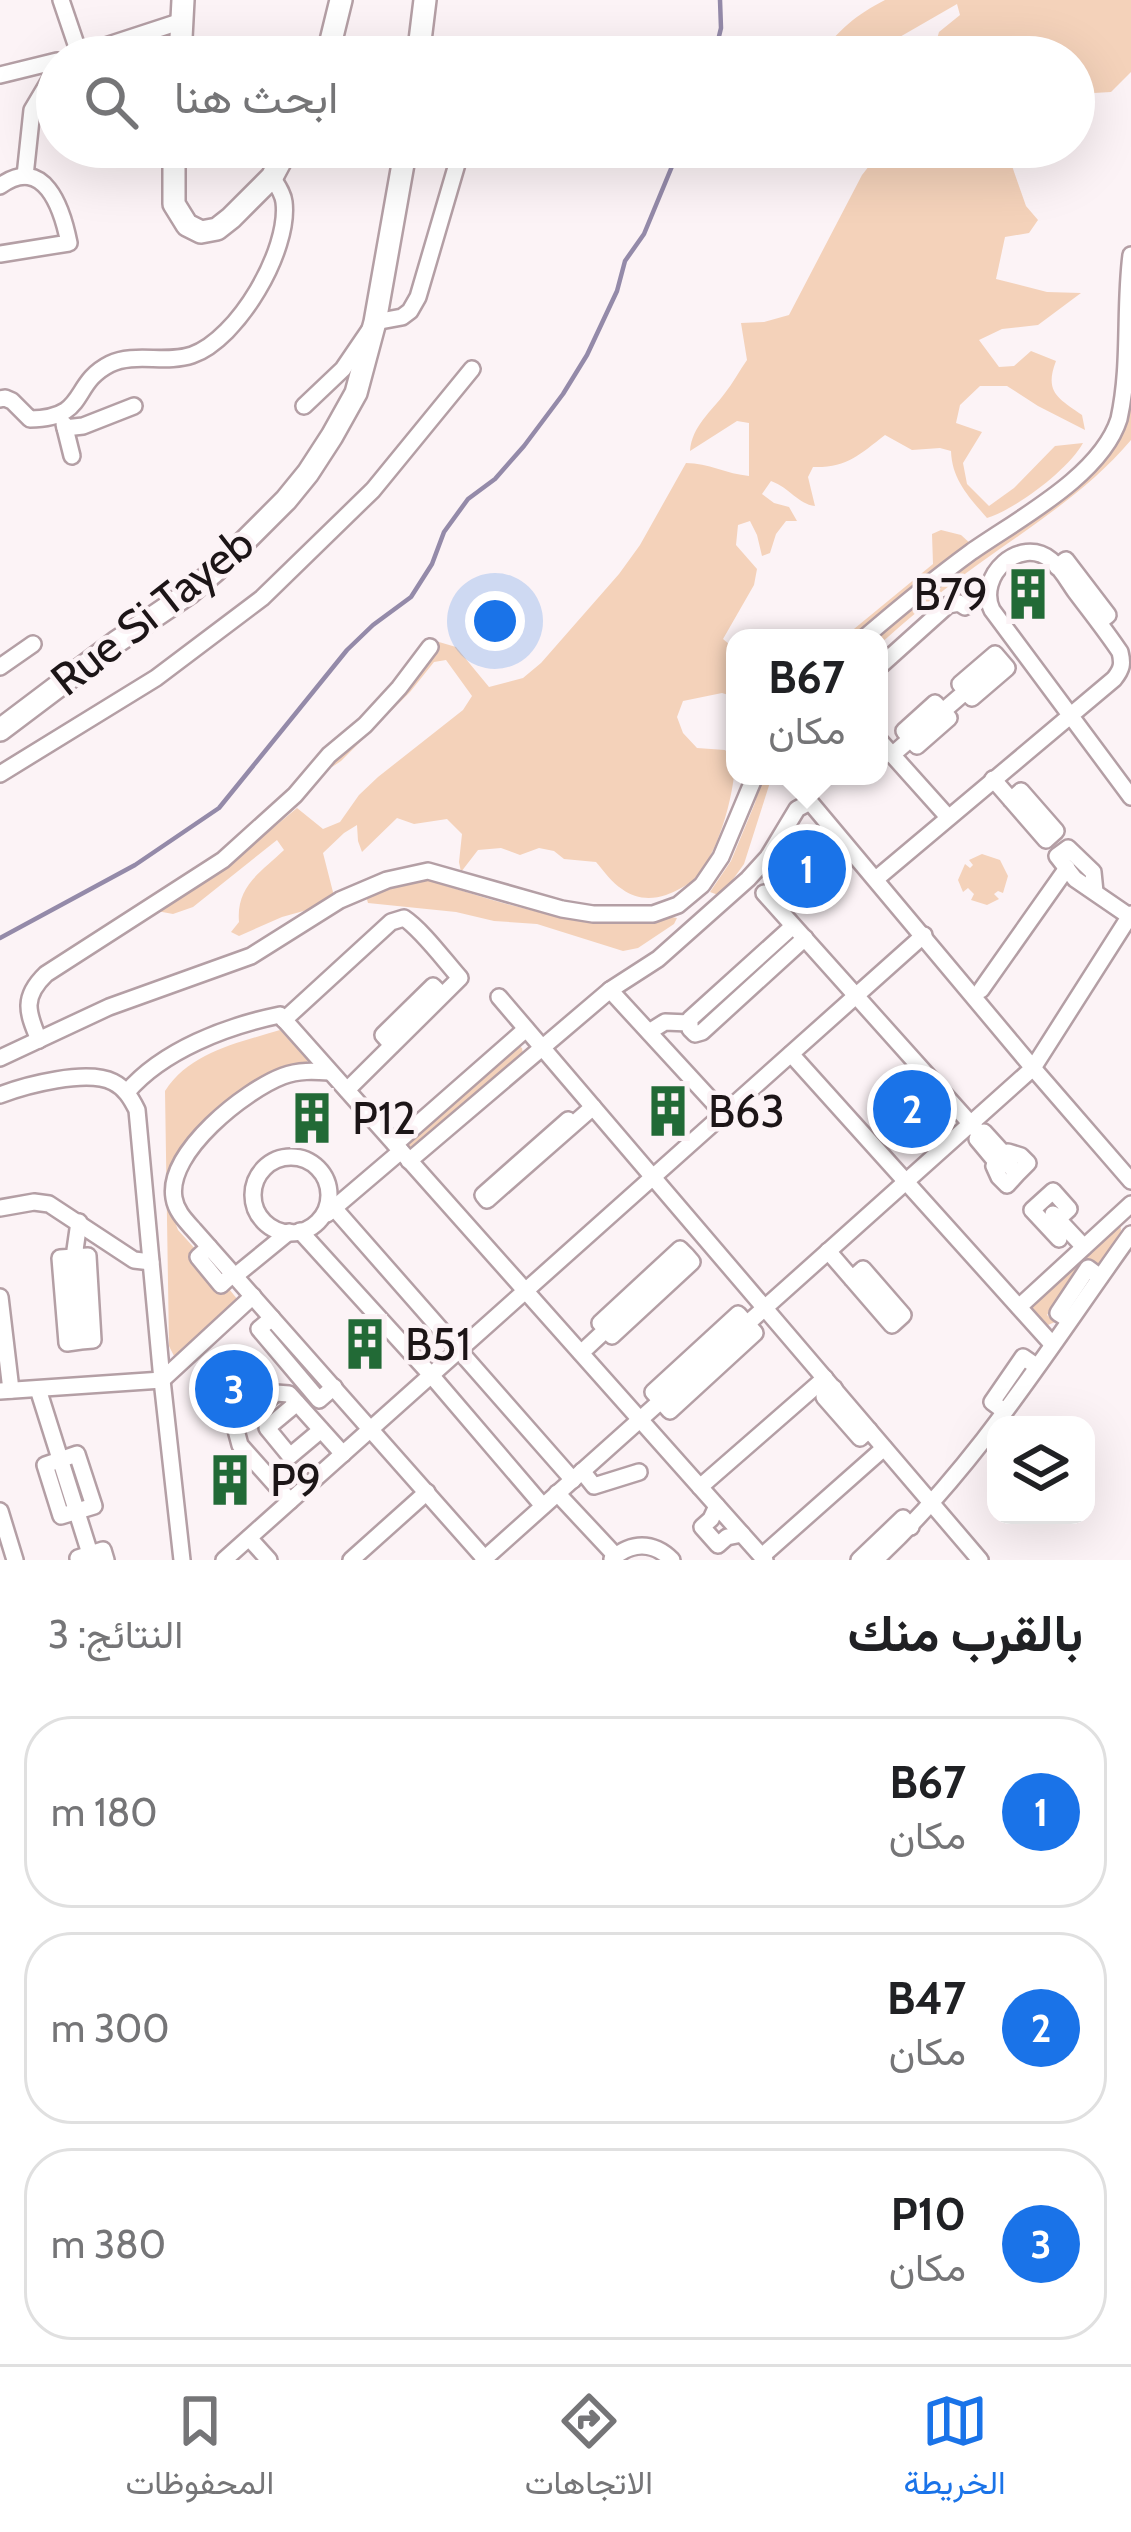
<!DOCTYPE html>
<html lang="ar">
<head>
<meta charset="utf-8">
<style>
	:root { --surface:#fff; --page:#f2f2f2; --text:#202124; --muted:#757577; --line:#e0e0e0; --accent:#1a73e8 }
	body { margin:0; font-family:Cabin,Vazirmatn,sans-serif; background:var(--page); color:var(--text); direction:rtl }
	.controls { position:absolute; right:36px; bottom:36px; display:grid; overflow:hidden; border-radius:24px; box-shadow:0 12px 48px #0002 }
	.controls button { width:108px; height:108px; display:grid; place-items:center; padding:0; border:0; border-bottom:3px solid var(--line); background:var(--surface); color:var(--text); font:60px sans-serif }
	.you { position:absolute; left:495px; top:621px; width:42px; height:42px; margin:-30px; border:9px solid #fff; border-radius:50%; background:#1a73e8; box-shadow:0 0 0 18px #1a73e833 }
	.badge { display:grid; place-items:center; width:78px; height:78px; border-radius:50%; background:var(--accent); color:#fff; font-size:39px; font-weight:700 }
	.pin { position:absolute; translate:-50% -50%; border:6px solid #fff; box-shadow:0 3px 12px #0006 }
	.popup { position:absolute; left:726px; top:629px; width:162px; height:156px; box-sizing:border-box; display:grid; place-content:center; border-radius:24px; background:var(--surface); filter:drop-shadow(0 3px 9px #0005); font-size:39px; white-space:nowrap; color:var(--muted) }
	.popup b { font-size:45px; color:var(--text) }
	.popup::after { content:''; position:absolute; left:50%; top:100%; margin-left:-24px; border:24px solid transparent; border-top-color:var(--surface) }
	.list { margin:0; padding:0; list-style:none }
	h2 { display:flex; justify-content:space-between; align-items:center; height:156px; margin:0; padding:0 48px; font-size:51px }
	h2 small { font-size:39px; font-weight:400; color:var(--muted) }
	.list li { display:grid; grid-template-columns:78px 1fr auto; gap:36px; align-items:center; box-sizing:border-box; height:192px; margin:0 24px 24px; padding:0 24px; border:3px solid var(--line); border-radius:48px }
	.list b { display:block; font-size:45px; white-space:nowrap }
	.list p { margin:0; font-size:39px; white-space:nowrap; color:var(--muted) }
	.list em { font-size:39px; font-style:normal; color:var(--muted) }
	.icon { flex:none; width:66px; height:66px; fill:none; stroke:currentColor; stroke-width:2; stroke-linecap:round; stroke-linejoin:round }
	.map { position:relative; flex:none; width:1131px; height:1560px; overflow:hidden; direction:ltr }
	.search { position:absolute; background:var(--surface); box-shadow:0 12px 48px #0002; left:36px; right:36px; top:36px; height:132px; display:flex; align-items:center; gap:30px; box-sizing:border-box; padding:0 42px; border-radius:66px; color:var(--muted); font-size:45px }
	.sheet { height:804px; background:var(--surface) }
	nav { display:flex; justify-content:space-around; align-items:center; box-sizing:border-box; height:168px; border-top:3px solid var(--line); background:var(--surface); font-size:33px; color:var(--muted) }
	nav a { display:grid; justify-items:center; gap:6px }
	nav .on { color:var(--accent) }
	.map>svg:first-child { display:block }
	.green { fill:#f4d2ba }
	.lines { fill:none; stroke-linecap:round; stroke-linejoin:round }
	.stream { stroke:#948aa9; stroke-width:4.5 }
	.minor-casing { stroke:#b49fa5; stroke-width:20 }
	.secondary-casing { stroke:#b49fa5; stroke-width:26 }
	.minor { stroke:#fff; stroke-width:15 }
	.secondary { stroke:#fff; stroke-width:21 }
	.labels { text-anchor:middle; stroke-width:9; stroke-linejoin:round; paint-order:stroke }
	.poi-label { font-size:45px; fill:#1c1517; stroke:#fcf3f6; text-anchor:start }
	.street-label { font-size:45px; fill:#1c1517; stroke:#fcf3f6 }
</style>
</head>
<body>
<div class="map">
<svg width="1131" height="1560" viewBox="0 0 1131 1560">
	<rect width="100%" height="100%" fill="#fcf3f6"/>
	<g class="green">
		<path d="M885,0H1131V72L1111,92L1094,93L1074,110V57H919L935,46L939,32L960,15L957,4L865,57H819C837,31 857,14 885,0Z"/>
		<path d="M884,147H1051L1026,151L1012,166L1026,206L1038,220L1029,233L1005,237L996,279L1047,292L1081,293L1038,325L1002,329L979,340L999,367L1014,366L1031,351L1056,361C1044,392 1058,398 1082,415L1085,430L1038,406L1007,386H980L960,405L956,423L982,432L963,463L967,484L989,506L1014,488L1055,446L1083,443C1068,470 1016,509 987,518C969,497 952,480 951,451L940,448L912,450L885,435C859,455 847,468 813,467L808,477L815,506C798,504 790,488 771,481L762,494L774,503L789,507L797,521H786L776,534L770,553L762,556L757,535L750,521L738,525L736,545L757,569L754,585L723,639L735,649V697L722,693L683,701L677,717L683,733L697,748L725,750L735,761C735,793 717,861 691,882C684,887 674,892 666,895C651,900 635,899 622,889C612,883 604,871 596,862L564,859L554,851L539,848L520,855L501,848L478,850L461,872L459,862L462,834L447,819L414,824L397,818L362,852L358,841L357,825L344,833L323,853L334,896L307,910L282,917L239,936L231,932L239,922C236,886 260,873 284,850L277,840L193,907L173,914L157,911L231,863L297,808L323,829L340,822L359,795L378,777L463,710L472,696L446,660L434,662L410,692L341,761L332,767L328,765L402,688L439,642L456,647L489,687L523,678L541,663L619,574L640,545L686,463C708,463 727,474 749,476V423L737,421L690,451C692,426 711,412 725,393C733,383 739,371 747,360L741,323L764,322L789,315L862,175Z"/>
		<path d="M1131,402V440C1089,490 1033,525 980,563C945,588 911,616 879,645V638H871L1110,449L1121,435Z"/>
		<polygon points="941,530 961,535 972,545 856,638 843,638 933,564 932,534"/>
		<polygon points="762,776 772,776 744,864 721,896 710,892 731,861 755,803"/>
		<polygon points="982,854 1000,860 1008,876 1003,893 998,891 994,894 999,899 987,905 971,900 974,894 968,888 963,892 958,880 965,864 970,868 973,865 969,860"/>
		<path d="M425,879C490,900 552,920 621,924C640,925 659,914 677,918L674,924L638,948L623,951L537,924L494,921L456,912L368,903L366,896Z"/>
		<path d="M280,1030L308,1061L196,1135L170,1208L178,1230L197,1251L189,1259L220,1295L229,1289L238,1300L174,1356L169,1346L165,1091C190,1052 238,1043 280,1030Z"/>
		<polygon points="519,1046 522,1048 523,1054 414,1148 406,1147 407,1140"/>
		<path d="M1120,1221L1121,1231L1099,1266L1087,1260L1047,1315L1055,1322L1048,1325C1040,1321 1032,1314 1033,1305Z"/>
	</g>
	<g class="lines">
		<g class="stream">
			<polyline points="714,57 721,28 720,0"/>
			<polyline points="0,938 135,865 219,808 347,650 373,625 411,597 432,564 444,532 468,499 495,479 524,446 563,394 587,355 617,291 625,261 644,234 680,147"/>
		</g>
		<g class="minor-casing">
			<g id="minor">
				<polyline points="61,0 79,53"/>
				<polyline points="72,57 182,21"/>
				<polyline points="0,75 57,61 51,78 32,110 25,176"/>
				<path d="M0,186C44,154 62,208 69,243L0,254"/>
				<path d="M0,399L5,398L12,401L30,419C89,418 70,384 110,364C134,352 166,364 192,355C238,339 290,250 284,202C283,193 277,185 272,177"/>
				<polyline points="304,406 343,369 375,322 402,317 410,311 418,297 462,147"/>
				<polyline points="64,424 72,456"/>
				<polyline points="65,428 83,426 134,406"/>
				<polyline points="1057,567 1066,560 1108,615 1099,622"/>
				<path d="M864,638C899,608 934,579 971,552C1018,519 1101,476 1119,419C1131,364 1124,310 1131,255"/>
				<polyline points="0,667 33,644"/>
				<polyline points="879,667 948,605 959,603 965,607"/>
				<polygon points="935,703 949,718 917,746 904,731"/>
				<polyline points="879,740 948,817"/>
				<polyline points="892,755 1001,661 995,654 960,684 972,698 1007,668 1001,661"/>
				<polyline points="0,774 156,678 262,598 373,490 472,369"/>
				<polyline points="993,779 1046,840 1056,831 1021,791 1011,800"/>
				<path d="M876,879L1114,679C1122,669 1123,664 1120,652C1106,631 1090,611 1075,591C1068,581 1061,568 1051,560C1020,535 976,576 992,610L1131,797"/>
				<polyline points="1095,892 1093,872 1068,848 1057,856 1075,879 1129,916"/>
				<polyline points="764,893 970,1123 1017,1174 1007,1185 999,1177 994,1166 997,1163 977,1139 984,1132 1005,1155 1008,1152 1021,1156 1028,1163 1017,1174"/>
				<polyline points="793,926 690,1019 690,1029 695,1034 702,1032 805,938"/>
				<polyline points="610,990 658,959 748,879 768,857 797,809 810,802 1033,1068 1131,1181"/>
				<polyline points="981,990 1067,868"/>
				<polyline points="499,997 980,1560"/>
				<path d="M284,1020L391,922L404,918C422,930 444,960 460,978L347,1090"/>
				<polyline points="649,1032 665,1022 689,1023"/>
				<path d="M39,1040C27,1012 22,997 46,974L223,860L295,795L329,755L365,725L399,688L430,647"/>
				<polyline points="392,1045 383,1035 433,986 442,995"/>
				<polyline points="791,1054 1052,1344"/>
				<polyline points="0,1058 109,1007 251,956 340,900 387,880 428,871 562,909 593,914 653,914 678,905 702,885 721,857 755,776"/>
				<path d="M330,1072C314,1071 299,1070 283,1076C246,1090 166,1152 174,1198C176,1211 185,1220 194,1230L486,1560"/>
				<path d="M127,1092C163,1050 227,1026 280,1015L765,1560"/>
				<path d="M0,1095C26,1085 87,1069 113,1082C125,1088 131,1098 137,1110L162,1380L182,1560"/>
				<polyline points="572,1125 568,1120 483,1195 487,1200 593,1107"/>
				<polyline points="395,1144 526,1029"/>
				<circle cx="291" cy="1195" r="38"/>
				<polyline points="409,1161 610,990 724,1114"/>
				<polyline points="0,1208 34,1202 49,1204 134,1260 151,1262"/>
				<polyline points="334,1208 573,1480"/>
				<polyline points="327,1214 401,1151"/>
				<polyline points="1053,1214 1084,1247"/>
				<polyline points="1058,1219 1069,1209 1053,1191 1032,1210 1059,1239"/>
				<polyline points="79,1222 74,1257 81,1341 67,1343 60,1258 88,1256 93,1340 81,1341"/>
				<polyline points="300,1231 431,1375 543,1506"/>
				<polyline points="209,1247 198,1257 221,1285 233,1274"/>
				<polyline points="828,1251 892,1325 903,1315 863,1269 852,1279"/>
				<polyline points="235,1276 289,1232"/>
				<polyline points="0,1297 11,1390"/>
				<polyline points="1019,1307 1131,1204"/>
				<polygon points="738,1314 755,1333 670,1411 653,1392"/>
				<polyline points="272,1318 259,1329 319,1400 334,1387"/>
				<polyline points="1069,1320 1058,1313 1088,1268 1100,1277"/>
				<polyline points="581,1353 686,1255 680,1249 600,1323 612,1336 692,1262 686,1255"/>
				<polyline points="834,1388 824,1397 860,1438 869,1430"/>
				<polyline points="38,1389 92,1560"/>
				<polyline points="0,1391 162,1380 253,1296"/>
				<polyline points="297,1403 267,1428 290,1456 321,1430"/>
				<polyline points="1004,1411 992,1402 1023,1357 1036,1366"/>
				<polygon points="77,1454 94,1506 61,1516 45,1465"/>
				<polyline points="582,1471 594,1486 639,1472"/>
				<polyline points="700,1487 825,1378"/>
				<polyline points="557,1493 615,1555"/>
				<polyline points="290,1501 240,1445 236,1430 238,1425 276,1393 289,1394 343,1454"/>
				<polyline points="717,1506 711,1519 702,1527 718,1545 727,1537 742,1534"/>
				<polyline points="0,1511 15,1560"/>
				<polyline points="249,1538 269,1560"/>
				<polyline points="762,1556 884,1448"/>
				<path d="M612,1559C631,1542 653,1541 672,1560"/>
				<polyline points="79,1560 78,1558 103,1550 106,1560"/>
				<polyline points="224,1560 924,935"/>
				<polyline points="351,1560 427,1492"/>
				<polyline points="483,1560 1033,1068 1131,914"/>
				<polyline points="859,1560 903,1518 911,1527"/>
				<path d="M875,1560C976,1467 1051,1345 1131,1234"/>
			</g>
		</g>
		<g class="secondary-casing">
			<g id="secondary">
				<polyline points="180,57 183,0"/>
				<polyline points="327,57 341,0"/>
				<polyline points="418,57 425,0"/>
				<polyline points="174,147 174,204 187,225 201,232 217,229 231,218 272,177 288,147"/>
				<polyline points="0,730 118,641 189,593 216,570 286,500 308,473 332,436 356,393 375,322 406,147"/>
			</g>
		</g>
		<use href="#minor" class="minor"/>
		<use href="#secondary" class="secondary"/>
	</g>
	<defs>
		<g id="building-bare" transform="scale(4.14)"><path d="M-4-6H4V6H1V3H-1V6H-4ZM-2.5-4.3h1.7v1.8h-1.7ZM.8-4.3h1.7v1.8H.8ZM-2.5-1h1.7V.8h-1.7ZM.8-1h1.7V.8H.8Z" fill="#226a36" stroke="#fcf3f6" stroke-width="2.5" paint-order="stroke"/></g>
	</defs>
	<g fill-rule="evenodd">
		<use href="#building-bare" x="1028" y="594"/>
		<use href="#building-bare" x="668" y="1111"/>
		<use href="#building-bare" x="312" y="1118"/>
		<use href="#building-bare" x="365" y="1344"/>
		<use href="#building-bare" x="230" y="1480"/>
	</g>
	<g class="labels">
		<g class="poi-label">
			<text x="988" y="610" text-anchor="end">B79</text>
			<text x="708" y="1127">B63</text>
			<text x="352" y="1134">P12</text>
			<text x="405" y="1360">B51</text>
			<text x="270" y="1496">P9</text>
		</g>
		<g class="street-label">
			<text transform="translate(152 611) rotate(-38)" y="16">Rue Si Tayeb</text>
		</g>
	</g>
</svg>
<div class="controls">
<button><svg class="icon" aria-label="layers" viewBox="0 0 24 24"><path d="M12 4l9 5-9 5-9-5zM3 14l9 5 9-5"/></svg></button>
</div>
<div class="you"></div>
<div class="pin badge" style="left:807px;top:869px">1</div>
<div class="popup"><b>B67</b>مكان</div>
<div class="pin badge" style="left:912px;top:1109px">2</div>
<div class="pin badge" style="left:234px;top:1389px">3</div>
<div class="search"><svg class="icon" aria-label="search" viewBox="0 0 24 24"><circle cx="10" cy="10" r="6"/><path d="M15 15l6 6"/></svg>ابحث هنا</div>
</div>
<section class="sheet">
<h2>بالقرب منك<small>النتائج: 3</small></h2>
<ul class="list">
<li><span class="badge">1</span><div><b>B67</b><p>مكان</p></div><em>180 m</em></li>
<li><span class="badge">2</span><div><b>B47</b><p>مكان</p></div><em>300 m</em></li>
<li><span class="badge">3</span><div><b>P10</b><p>مكان</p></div><em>380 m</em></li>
</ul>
</section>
<nav>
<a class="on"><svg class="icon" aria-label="map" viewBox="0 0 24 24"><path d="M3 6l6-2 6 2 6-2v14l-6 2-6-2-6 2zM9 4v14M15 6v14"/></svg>الخريطة</a>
<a><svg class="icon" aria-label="directions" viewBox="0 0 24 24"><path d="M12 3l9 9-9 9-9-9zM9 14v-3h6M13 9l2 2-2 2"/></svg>الاتجاهات</a>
<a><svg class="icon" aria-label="saved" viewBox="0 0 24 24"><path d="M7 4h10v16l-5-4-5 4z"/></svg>المحفوظات</a>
</nav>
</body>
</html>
